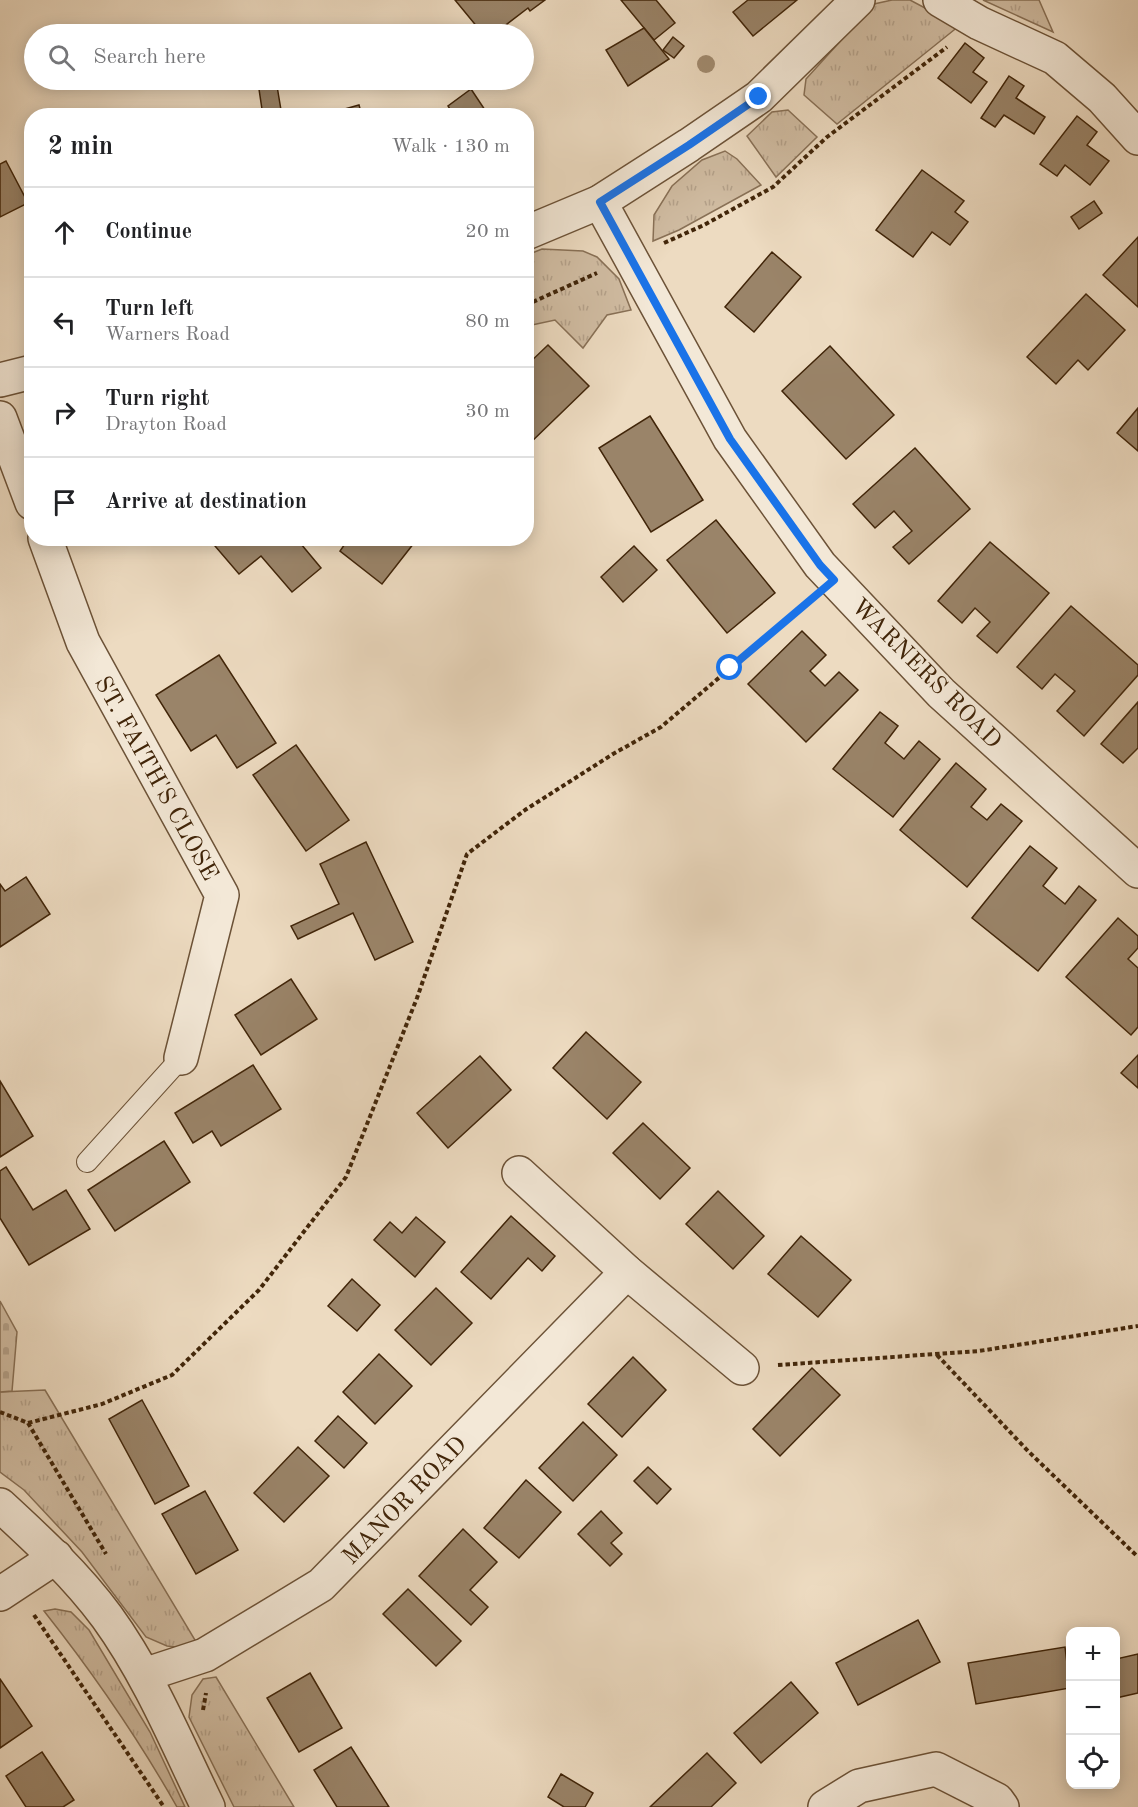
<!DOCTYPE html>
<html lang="en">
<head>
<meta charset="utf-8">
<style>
	:root { --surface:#fff; --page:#f6f6f6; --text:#202124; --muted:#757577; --line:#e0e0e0 }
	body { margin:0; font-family:"Old Standard TT",serif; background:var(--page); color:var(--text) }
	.controls { position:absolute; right:18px; bottom:18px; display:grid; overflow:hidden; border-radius:12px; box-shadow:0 3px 15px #0003 }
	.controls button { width:54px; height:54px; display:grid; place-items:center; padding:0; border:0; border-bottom:2px solid var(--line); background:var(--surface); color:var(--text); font:30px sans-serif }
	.stop { position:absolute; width:18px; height:18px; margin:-14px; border:4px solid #1a73e8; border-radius:50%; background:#fff }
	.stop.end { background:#1a73e8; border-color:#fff; box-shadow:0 2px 6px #0008 }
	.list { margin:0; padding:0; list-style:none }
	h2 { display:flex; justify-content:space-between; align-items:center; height:78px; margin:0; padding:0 24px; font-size:26px }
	h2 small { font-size:20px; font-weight:400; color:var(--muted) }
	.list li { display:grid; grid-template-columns:39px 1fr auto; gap:18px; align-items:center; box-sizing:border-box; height:90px; padding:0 24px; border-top:2px solid var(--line) }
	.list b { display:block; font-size:22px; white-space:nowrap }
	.list p { margin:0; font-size:20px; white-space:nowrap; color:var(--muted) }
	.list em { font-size:20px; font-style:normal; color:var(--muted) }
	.icon { flex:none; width:33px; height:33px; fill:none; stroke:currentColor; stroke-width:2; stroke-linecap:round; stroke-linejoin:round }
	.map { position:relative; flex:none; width:1138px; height:1807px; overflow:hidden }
	.search { position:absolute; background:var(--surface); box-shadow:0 3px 15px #0003; left:24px; top:24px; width:510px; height:66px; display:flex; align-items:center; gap:15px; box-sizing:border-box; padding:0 21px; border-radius:33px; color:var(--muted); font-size:22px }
	.panel { position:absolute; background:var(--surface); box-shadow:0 3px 15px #0003; left:24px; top:108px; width:510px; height:438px; border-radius:24px }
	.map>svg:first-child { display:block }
	.grass { fill:url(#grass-tufts); stroke:#887056; stroke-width:1.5 }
	.cemetery { fill:url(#cemetery-stones); stroke:#887056; stroke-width:1.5 }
	.building { fill:#9a8469; stroke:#412509; stroke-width:1.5 }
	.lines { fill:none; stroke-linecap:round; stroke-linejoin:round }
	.service-casing { stroke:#6c5237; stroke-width:22 }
	.minor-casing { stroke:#6c5237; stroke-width:36 }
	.tertiary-casing { stroke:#6c5237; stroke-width:36 }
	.path { stroke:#412509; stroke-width:4; stroke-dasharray:4.5 3; stroke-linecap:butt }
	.service { stroke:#f3e8d7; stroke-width:20 }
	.minor { stroke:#f3e8d7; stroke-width:33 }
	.tertiary { stroke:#f3e8d7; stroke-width:33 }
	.tree { fill:#a28c71 }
	.route { stroke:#1a73e8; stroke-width:8 }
	.labels { text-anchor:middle; stroke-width:6; stroke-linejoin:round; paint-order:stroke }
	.street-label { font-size:24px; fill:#412509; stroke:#f3e8d7 }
</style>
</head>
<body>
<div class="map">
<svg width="1138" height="1807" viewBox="0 0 1138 1807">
	<defs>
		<pattern id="grass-tufts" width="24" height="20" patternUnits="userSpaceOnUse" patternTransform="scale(1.5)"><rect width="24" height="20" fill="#d0bca2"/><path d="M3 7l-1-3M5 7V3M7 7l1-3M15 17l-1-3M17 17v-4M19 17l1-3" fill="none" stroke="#b4a18a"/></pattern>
		<pattern id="cemetery-stones" width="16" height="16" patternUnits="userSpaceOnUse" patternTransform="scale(1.5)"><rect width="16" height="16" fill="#d0bca2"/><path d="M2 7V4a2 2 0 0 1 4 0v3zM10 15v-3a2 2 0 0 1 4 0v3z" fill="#b4a18a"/></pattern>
	</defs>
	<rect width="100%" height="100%" fill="#eddbc1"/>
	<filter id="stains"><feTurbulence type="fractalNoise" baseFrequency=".00333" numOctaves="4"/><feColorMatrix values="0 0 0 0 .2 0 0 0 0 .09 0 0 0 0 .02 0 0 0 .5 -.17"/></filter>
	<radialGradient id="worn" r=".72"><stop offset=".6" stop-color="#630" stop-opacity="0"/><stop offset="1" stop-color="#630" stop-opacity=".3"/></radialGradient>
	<g class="grass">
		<polygon points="892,0 910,0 959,26 837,124 804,95 806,79 874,4"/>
		<polygon points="983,0 1039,0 1053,32"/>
		<polygon points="788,110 817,137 776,177 747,136 772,112"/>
		<polygon points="725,151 737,159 761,185 679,230 653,241 654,215 672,186 702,160"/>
		<polygon points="542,249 583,251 597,257 619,279 631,310 607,315 583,348 555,320 527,326 527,255"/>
		<polygon points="45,1390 195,1640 184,1648 167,1646 146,1637 82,1552 24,1490 0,1472 0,1392"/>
		<path d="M55,1609L71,1612L89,1630L150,1732L185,1807H177C138,1738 93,1673 44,1611Z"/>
		<polygon points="216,1677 294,1807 234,1807 189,1717 192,1695 203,1679"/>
	</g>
	<polygon class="cemetery" points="0,1301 17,1332 12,1391 0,1392"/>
	<g class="building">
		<polygon points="455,0 545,0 530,11 528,8 494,34 483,34"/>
		<polygon points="621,0 656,0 675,23 654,40"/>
		<polygon points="748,0 797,0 753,36 733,12"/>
		<polygon points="644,28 669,59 628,86 606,50"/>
		<polygon points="673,37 684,46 674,58 663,50"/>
		<polygon points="965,43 984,58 973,72 987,82 971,103 938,78"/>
		<polygon points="1009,76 1024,86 1016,98 1045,117 1034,134 1004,115 995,127 981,118"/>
		<polygon points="277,86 282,116 263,116 259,89"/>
		<polygon points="471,89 489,116 454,116 448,106"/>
		<polygon points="359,105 362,116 320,116"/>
		<polygon points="1077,116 1097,132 1087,145 1109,161 1090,185 1065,165 1057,176 1040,164"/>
		<polygon points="6,161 28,203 0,217 0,164"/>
		<polygon points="922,170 964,201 955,212 968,222 950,245 932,232 913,257 876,230"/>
		<polygon points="1094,201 1102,213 1079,229 1071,217"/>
		<polygon points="1138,237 1138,307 1103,275"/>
		<polygon points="772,252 801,277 754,332 725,307"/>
		<polygon points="1086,294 1125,330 1088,370 1078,360 1056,384 1027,357"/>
		<polygon points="548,345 589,386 527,446 526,366"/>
		<polygon points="830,346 894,415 846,459 782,391"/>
		<polygon points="1138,408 1138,451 1117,433"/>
		<polygon points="650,416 703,500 651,532 599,448"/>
		<polygon points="915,448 970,509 909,564 893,547 912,531 894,511 875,528 853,504"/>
		<polygon points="716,520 775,593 727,633 667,560"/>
		<polygon points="296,538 321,568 292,592 261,556 239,574 209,539"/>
		<polygon points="349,538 408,538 414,543 382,584 340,551"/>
		<polygon points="990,542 1049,593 997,653 977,636 990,622 975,608 962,623 938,601"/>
		<polygon points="634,546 657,570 623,602 601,577"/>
		<polygon points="1071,606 1138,665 1138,675 1084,736 1057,711 1075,691 1055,674 1042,689 1017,667"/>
		<polygon points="802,631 826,655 810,671 825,686 839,672 858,690 806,742 748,684"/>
		<polygon points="219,655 276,743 237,768 216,735 191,751 156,695"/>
		<polygon points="1138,702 1138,748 1123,763 1101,744"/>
		<polygon points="880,712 898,726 885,743 904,759 919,741 940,759 893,817 833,769"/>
		<polygon points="296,745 349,820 306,851 253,775"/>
		<polygon points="956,763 986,789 971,807 987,820 1001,804 1022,821 967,887 900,830"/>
		<polygon points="366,842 413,942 375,960 353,913 298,939 291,926 339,904 320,864"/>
		<polygon points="1030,846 1057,868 1043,886 1065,904 1079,886 1096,900 1038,971 972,918"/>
		<polygon points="26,877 50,914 0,947 0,884 5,891"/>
		<polygon points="1118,918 1138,936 1138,948 1128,959 1138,968 1138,1027 1131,1035 1066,977"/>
		<polygon points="291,979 317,1019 261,1055 235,1015"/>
		<polygon points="586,1032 641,1082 607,1119 553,1068"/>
		<polygon points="1138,1055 1138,1088 1121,1073"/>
		<polygon points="480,1056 511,1090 448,1148 417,1113"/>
		<polygon points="253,1065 281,1109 221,1146 212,1131 193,1143 175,1113"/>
		<polygon points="0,1081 33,1136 0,1157"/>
		<polygon points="643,1123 690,1168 660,1199 613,1153"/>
		<polygon points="164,1141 190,1182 115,1231 88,1190"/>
		<polygon points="6,1167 33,1210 66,1190 90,1229 29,1265 0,1218 0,1171"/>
		<polygon points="718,1191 764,1236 733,1269 686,1224"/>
		<polygon points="511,1216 555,1256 542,1271 528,1258 491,1299 461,1272"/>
		<polygon points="416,1217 445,1242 415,1277 374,1240 390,1222 402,1233"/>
		<polygon points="801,1236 851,1280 818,1317 768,1274"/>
		<polygon points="352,1279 380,1305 357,1331 328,1306"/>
		<polygon points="436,1288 472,1323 431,1365 395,1330"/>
		<polygon points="379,1354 412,1386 375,1424 343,1392"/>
		<polygon points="633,1357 666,1390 622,1437 588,1404"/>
		<polygon points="812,1368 840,1395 780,1456 753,1429"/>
		<polygon points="142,1400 189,1486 155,1504 109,1419"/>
		<polygon points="338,1416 367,1443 344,1468 315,1441"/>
		<polygon points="583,1422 617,1455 573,1501 539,1468"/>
		<polygon points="298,1447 329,1476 284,1522 254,1493"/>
		<polygon points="648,1467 671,1489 657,1504 634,1481"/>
		<polygon points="526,1480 561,1512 519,1558 484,1528"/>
		<polygon points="205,1491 238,1550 196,1574 162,1514"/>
		<polygon points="601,1511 622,1533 611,1543 622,1554 610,1566 578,1534"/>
		<polygon points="463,1529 497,1562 470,1590 488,1607 471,1625 419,1576"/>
		<polygon points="408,1589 461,1641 436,1666 383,1614"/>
		<polygon points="918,1620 940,1662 858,1705 836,1663"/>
		<polygon points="1065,1647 1070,1688 976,1704 968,1663"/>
		<polygon points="1138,1654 1138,1693 1116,1698 1116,1659"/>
		<polygon points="310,1673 342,1728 299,1752 267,1698"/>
		<polygon points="0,1679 32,1726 0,1748"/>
		<polygon points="791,1682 818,1713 761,1763 734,1733"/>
		<polygon points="351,1747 389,1807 337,1807 314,1770"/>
		<polygon points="42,1752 74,1800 63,1807 26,1807 6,1776"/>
		<polygon points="707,1753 736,1783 711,1807 650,1807"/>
		<polygon points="561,1774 593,1793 585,1807 564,1807 548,1797"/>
	</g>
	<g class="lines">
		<g class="service-casing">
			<polyline id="service" points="87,1162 181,1058"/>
		</g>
		<g class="minor-casing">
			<g id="minor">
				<polyline points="940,0 979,23 1055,58 1102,98 1138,138"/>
				<polyline points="600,202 730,439 820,565 941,693 1138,871"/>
				<polyline points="0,418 32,503"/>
				<polyline points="45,538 83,642 222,895 181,1058"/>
				<polyline points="519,1173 627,1272 742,1368"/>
				<polyline points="0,1594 56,1557"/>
				<polyline points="144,1675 205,1655 321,1585 627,1272"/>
				<polyline points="825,1807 859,1786 936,1769 997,1800 1002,1807"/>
			</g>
		</g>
		<g class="tertiary-casing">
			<g id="tertiary">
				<polyline points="526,233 600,202 689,145 759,97 858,0"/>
				<polyline points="0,380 32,372"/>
				<path d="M0,1505C38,1540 76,1575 107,1617C149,1675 177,1743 208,1807"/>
			</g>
		</g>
		<g class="path">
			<polyline points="664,243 704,225 773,187 827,137 947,47"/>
			<polyline points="526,305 597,273"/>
			<polyline points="937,1355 1029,1452 1138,1557"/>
			<polyline points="778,1365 979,1351 1138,1326"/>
			<polyline points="0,1412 28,1423 106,1554"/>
			<polyline points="28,1423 102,1404 172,1375 259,1290 346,1177 417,998 467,854 525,810 613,754 661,727 806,604"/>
			<polyline points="34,1615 164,1807"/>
			<polyline points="203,1710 206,1693"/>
		</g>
		<use href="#service" class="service"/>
		<use href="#minor" class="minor"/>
		<use href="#tertiary" class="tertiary"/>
	</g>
	<circle class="tree" cx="706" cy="64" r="9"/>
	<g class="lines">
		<polyline class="route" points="730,668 834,580 820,565 730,439 600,202 689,145 759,97"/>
	</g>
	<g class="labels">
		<g class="street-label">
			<text transform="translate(927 673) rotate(45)" y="8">WARNERS ROAD</text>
			<text transform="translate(157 778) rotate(61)" y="8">ST. FAITH'S CLOSE</text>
			<text transform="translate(404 1500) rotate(-46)" y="8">MANOR ROAD</text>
		</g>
	</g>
	<rect width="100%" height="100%" filter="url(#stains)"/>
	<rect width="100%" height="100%" fill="url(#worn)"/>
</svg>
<div class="controls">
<button>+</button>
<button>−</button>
<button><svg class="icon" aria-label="locate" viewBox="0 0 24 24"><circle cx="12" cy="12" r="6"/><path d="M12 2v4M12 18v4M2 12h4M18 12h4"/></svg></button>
</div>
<div class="stop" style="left:730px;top:668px"></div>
<div class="stop end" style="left:759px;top:97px"></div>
<div class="search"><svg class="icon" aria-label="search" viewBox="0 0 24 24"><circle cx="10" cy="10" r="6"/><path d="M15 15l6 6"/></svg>Search here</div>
<section class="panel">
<h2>2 min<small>Walk · 130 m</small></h2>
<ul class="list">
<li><svg class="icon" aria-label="ahead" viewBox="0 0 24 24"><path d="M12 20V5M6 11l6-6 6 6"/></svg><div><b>Continue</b></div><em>20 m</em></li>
<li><svg class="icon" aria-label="left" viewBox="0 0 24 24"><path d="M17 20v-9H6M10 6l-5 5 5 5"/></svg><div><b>Turn left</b><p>Warners Road</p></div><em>80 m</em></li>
<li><svg class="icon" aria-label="right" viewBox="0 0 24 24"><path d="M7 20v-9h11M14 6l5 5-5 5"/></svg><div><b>Turn right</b><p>Drayton Road</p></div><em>30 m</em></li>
<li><svg class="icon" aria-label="arrive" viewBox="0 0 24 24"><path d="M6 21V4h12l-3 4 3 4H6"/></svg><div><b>Arrive at destination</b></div></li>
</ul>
</section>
</div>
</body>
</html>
